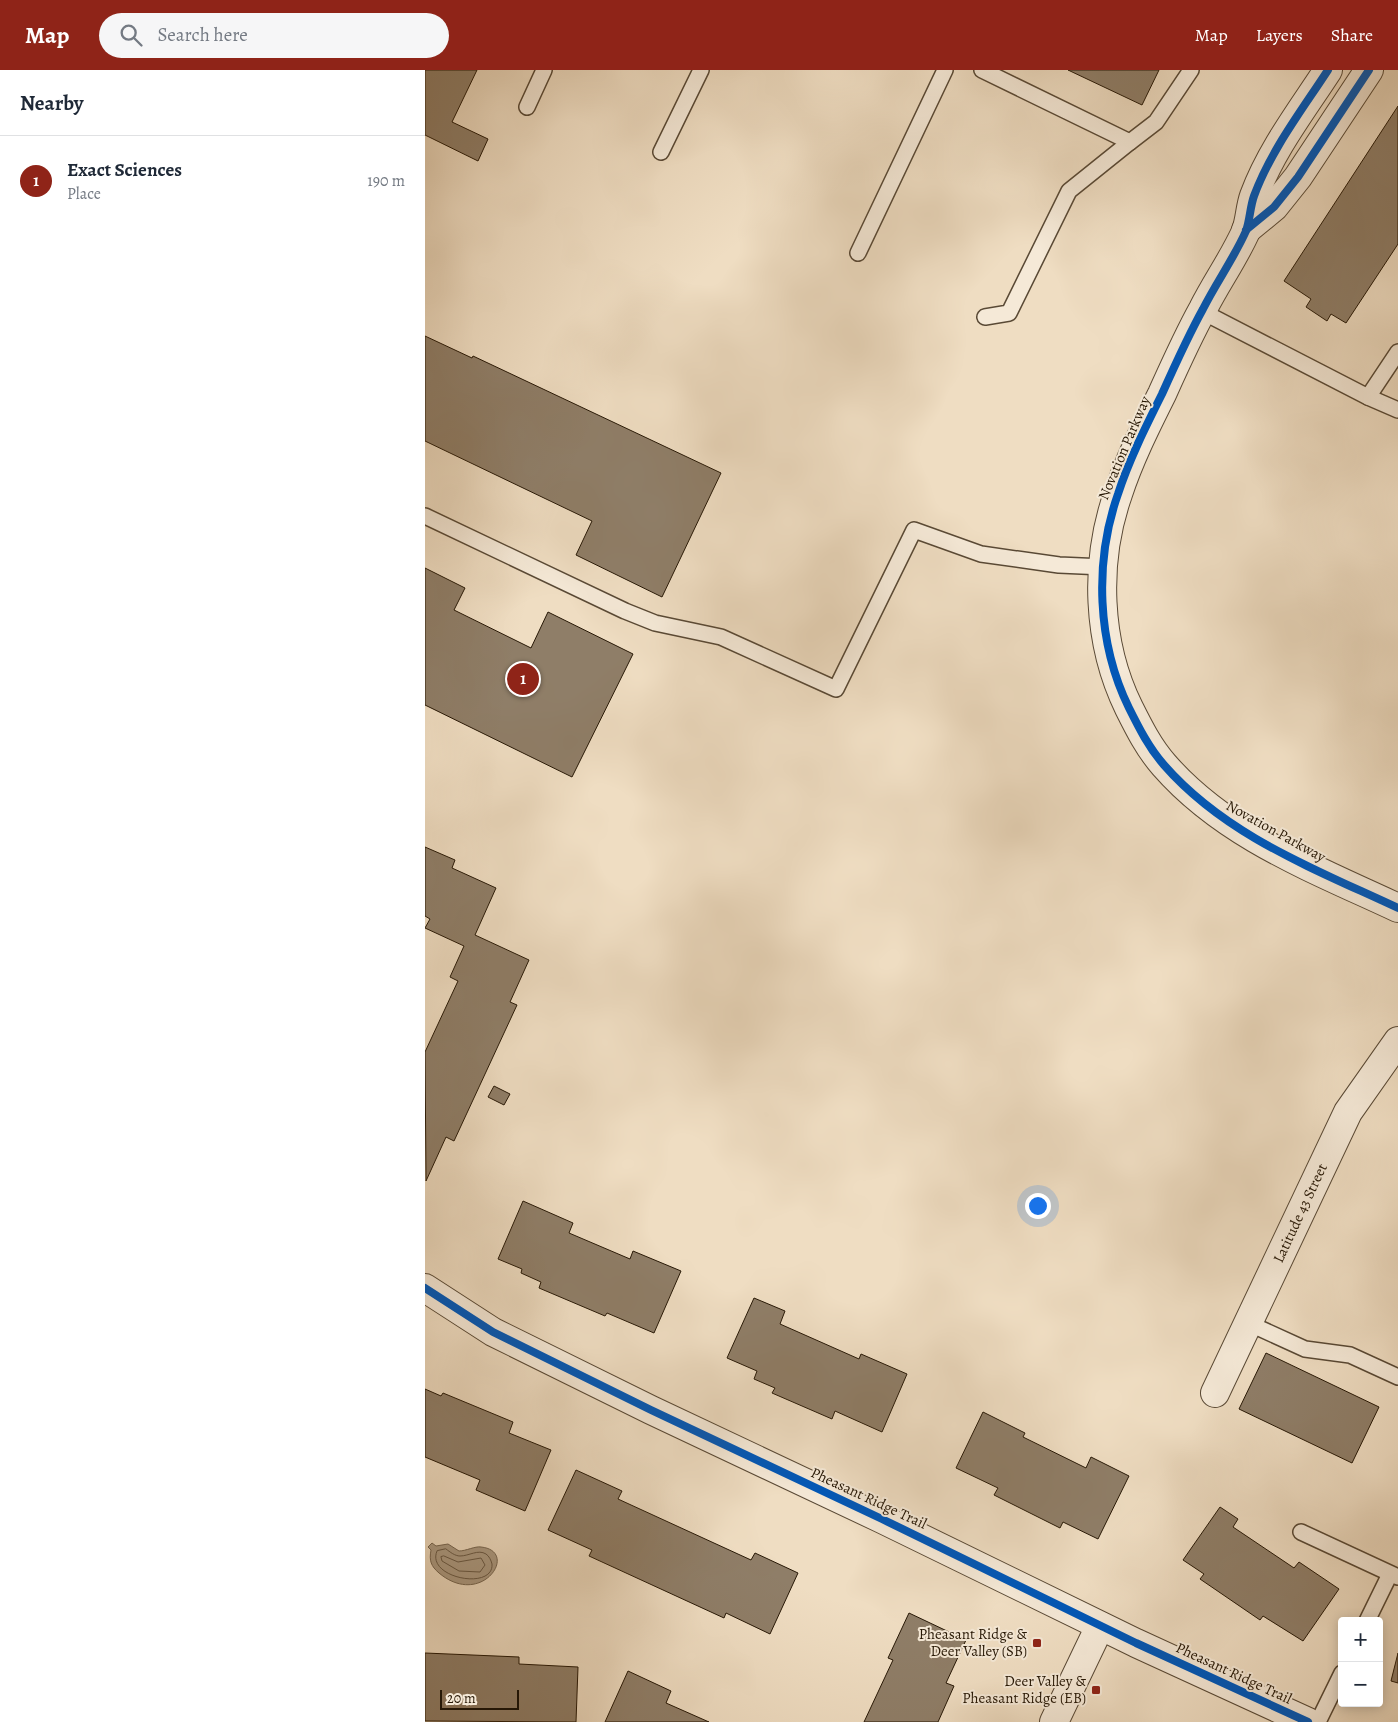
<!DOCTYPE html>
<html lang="en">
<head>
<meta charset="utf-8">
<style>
	:root { --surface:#fff; --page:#f6f6f7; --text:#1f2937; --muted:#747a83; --line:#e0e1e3; --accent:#8f2418 }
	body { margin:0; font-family:Alegreya,serif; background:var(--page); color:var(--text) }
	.controls { position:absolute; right:15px; bottom:15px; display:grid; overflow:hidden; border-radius:5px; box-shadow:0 2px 12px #0003 }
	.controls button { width:45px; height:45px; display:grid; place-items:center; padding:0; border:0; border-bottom:1px solid var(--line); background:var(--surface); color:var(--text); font:25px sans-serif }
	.scale { position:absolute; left:15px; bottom:12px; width:79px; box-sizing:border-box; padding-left:5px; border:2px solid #271806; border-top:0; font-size:14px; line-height:18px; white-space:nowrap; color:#271806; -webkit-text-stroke:4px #f5e9d7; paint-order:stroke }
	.you { position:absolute; left:612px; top:1135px; width:18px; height:18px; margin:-12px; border:4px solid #fff; border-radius:50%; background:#1a73e8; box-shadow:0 0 0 8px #1a73e833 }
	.badge { display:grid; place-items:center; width:32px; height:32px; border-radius:50%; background:var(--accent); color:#fff; font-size:16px; font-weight:700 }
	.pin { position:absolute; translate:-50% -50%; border:2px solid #fff; box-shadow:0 1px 5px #0006 }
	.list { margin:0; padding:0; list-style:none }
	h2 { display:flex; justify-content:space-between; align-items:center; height:65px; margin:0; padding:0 20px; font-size:21px }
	h2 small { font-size:16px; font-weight:400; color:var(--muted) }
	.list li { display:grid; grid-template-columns:32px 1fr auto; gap:15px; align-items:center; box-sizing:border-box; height:90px; padding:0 20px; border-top:1px solid var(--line) }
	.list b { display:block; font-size:19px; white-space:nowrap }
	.list p { margin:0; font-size:16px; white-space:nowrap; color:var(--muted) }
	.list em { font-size:16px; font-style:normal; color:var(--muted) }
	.icon { flex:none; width:28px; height:28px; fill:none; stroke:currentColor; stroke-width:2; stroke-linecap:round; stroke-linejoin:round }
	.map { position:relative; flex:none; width:973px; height:1652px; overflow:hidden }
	header { display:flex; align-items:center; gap:30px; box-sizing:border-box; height:70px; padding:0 25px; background:var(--accent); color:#fff }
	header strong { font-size:24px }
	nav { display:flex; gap:28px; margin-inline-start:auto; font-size:18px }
	.search { width:350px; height:45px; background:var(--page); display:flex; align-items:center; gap:12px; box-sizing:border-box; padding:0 18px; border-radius:28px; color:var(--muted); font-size:19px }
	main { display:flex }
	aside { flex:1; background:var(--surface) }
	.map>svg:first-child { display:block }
	.water { fill:#ab9a82; stroke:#766650 }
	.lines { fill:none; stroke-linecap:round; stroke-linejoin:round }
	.shore { stroke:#695944; stroke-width:1 }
	.building { fill:#8f7e68; stroke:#271806 }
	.lane-casing { stroke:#594935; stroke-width:18 }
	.street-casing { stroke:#594935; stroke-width:30 }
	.lane { stroke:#f5e9d7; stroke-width:15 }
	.street { stroke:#f5e9d7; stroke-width:28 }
	.cycleway-casing { stroke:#f5e9d7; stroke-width:11 }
	.cycleway { stroke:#0057b8; stroke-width:8 }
	.poi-dot { fill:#8f2418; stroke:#f5e9d7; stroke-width:2 }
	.labels { text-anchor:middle; stroke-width:4; stroke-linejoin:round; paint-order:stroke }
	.street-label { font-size:15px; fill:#271806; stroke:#f5e9d7 }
	.poi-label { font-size:15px; fill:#271806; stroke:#f5e9d7; text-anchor:end }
</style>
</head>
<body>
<header>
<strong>Map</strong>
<div class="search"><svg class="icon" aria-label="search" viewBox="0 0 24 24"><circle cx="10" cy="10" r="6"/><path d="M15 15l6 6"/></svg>Search here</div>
<nav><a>Map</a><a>Layers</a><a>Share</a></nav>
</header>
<main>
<aside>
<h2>Nearby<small></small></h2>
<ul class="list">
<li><span class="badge">1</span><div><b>Exact Sciences</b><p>Place</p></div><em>190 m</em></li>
</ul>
</aside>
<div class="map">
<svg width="973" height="1652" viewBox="0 0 973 1652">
	<rect width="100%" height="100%" fill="#efddc2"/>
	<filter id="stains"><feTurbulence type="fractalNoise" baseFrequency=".004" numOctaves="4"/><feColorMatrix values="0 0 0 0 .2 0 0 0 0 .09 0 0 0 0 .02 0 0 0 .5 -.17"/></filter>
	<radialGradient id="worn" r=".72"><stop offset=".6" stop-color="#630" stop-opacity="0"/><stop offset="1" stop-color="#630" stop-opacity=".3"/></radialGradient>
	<path class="water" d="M7,1473L11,1476L23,1474L34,1481C41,1481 50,1476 56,1477C95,1481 57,1539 14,1503C6,1496 4,1491 6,1480L3,1477Z"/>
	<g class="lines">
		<g class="shore">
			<path d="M21,1479C25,1482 30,1486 35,1486C44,1486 53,1479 61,1484C64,1486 66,1490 67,1494C69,1521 0,1508 12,1481Z"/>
			<polygon points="19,1486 33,1492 56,1488 60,1495 55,1502 34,1501 17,1491 16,1487"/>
		</g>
	</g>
	<g class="building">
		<polygon points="0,0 52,0 27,52 63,69 53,91 0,65"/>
		<polygon points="643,0 734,0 717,35"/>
		<polygon points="973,36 973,174 921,253 906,244 902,251 881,237 886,229 859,211"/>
		<polygon points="0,266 47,288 48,286 296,403 237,527 151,485 167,451 0,371"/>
		<polygon points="0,498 40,518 29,540 106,578 123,542 208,584 147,707 0,635"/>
		<polygon points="0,777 30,790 27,798 71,818 50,865 104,890 85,932 92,935 29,1071 21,1067 1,1111 0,982 33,911 25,907 39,876 0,858 5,849 0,846"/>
		<polygon points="69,1016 85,1024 79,1035 63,1027"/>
		<polygon points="98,1131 148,1153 144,1163 205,1189 208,1181 256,1201 229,1263 182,1243 180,1246 114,1218 116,1212 96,1203 97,1199 73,1189"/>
		<polygon points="329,1228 360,1241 355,1254 434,1289 436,1284 482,1304 457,1362 410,1341 407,1349 347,1323 350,1318 329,1309 332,1301 302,1288"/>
		<polygon points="841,1283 954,1337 927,1393 814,1339"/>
		<polygon points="0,1319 16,1326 18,1323 88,1352 84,1363 126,1380 100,1441 51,1420 55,1410 0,1387"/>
		<polygon points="558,1342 600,1363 598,1367 661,1398 666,1387 704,1406 673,1469 638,1452 635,1458 569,1425 573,1418 531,1398"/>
		<polygon points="151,1400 197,1421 193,1429 326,1490 330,1483 373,1503 345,1564 301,1543 299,1548 164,1486 167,1480 123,1460"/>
		<polygon points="795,1437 813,1449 808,1457 869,1498 874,1492 914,1519 878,1571 838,1546 835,1550 775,1509 779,1504 758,1490"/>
		<polygon points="484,1543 541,1570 521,1613 529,1616 513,1652 439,1652 468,1590 463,1588"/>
		<polygon points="0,1583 94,1587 94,1594 153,1597 151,1652 0,1651"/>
		<polygon points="973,1583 973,1613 966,1611"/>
		<polygon points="203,1601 246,1621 241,1633 284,1652 180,1652"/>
	</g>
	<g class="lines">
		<g class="lane-casing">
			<g id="lane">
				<polyline points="557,0 705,72 731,52 766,0"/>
				<polyline points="102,37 119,0"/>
				<polyline points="236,82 276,0"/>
				<polyline points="433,183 520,0"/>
				<polyline points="776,241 943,327 973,282"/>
				<polyline points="560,247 584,243 644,121 705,72"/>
				<polyline points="943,327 973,340"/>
				<polyline points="0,446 200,541 230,553 296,567 411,619 489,460 556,484 634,495 679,497"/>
				<polyline points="823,1253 880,1279 925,1285 973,1307"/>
				<polyline points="876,1462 973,1507"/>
				<polyline points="942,1551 965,1504"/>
				<polyline points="893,1652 917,1603"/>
			</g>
		</g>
		<g class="street-casing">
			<g id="street">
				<path d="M903,0C877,40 846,80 829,126C825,137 825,150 821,161C809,188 791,213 778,239C763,266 750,295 737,324C721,356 704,390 693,424C669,492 672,573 704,638C714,658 724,678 739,695C801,766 890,799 973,838"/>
				<polyline points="821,160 849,137 873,107 944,0"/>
				<polyline points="0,1218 68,1262 226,1340 457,1449 711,1573 883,1652"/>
				<polyline points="790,1323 923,1042 973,971"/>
				<polyline points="629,1652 675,1556"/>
			</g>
		</g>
		<use href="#lane" class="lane"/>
		<use href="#street" class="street"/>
		<g class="cycleway-casing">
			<g id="cycleway">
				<path d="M903,0C877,40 846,80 829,126C825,137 825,150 821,161C809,188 791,213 778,239C763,266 750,295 737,324C721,356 704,390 693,424C669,492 672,573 704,638C714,658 724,678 739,695C801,766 890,799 973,838"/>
				<polyline points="821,160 849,137 873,107 944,0"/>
				<polyline points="0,1218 68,1262 226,1340 457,1449 711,1573 883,1652"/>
			</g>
		</g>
		<use href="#cycleway" class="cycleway"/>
	</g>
	<g class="poi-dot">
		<rect x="607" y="1568" width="10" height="10" rx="2.5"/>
		<rect x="666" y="1615" width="10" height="10" rx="2.5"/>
	</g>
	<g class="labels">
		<g class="street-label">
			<text transform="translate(699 378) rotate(-67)" y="5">Novation Parkway</text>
			<text transform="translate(851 761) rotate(29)" y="5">Novation Parkway</text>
			<text transform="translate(875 1143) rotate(-65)" y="5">Latitude 43 Street</text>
			<text transform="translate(444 1428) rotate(25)" y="5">Pheasant Ridge Trail</text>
			<text transform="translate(809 1603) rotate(25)" y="5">Pheasant Ridge Trail</text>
		</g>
		<g class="poi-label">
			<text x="602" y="1569">Pheasant Ridge &amp;<tspan x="602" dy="17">Deer Valley (SB)</tspan></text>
			<text x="661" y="1616">Deer Valley &amp;<tspan x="661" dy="17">Pheasant Ridge (EB)</tspan></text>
		</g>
	</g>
	<rect width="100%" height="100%" filter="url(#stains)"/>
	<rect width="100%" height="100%" fill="url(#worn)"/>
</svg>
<div class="controls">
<button>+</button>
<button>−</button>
</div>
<div class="scale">20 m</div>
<div class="you"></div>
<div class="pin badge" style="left:98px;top:609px">1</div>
</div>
</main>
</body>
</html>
